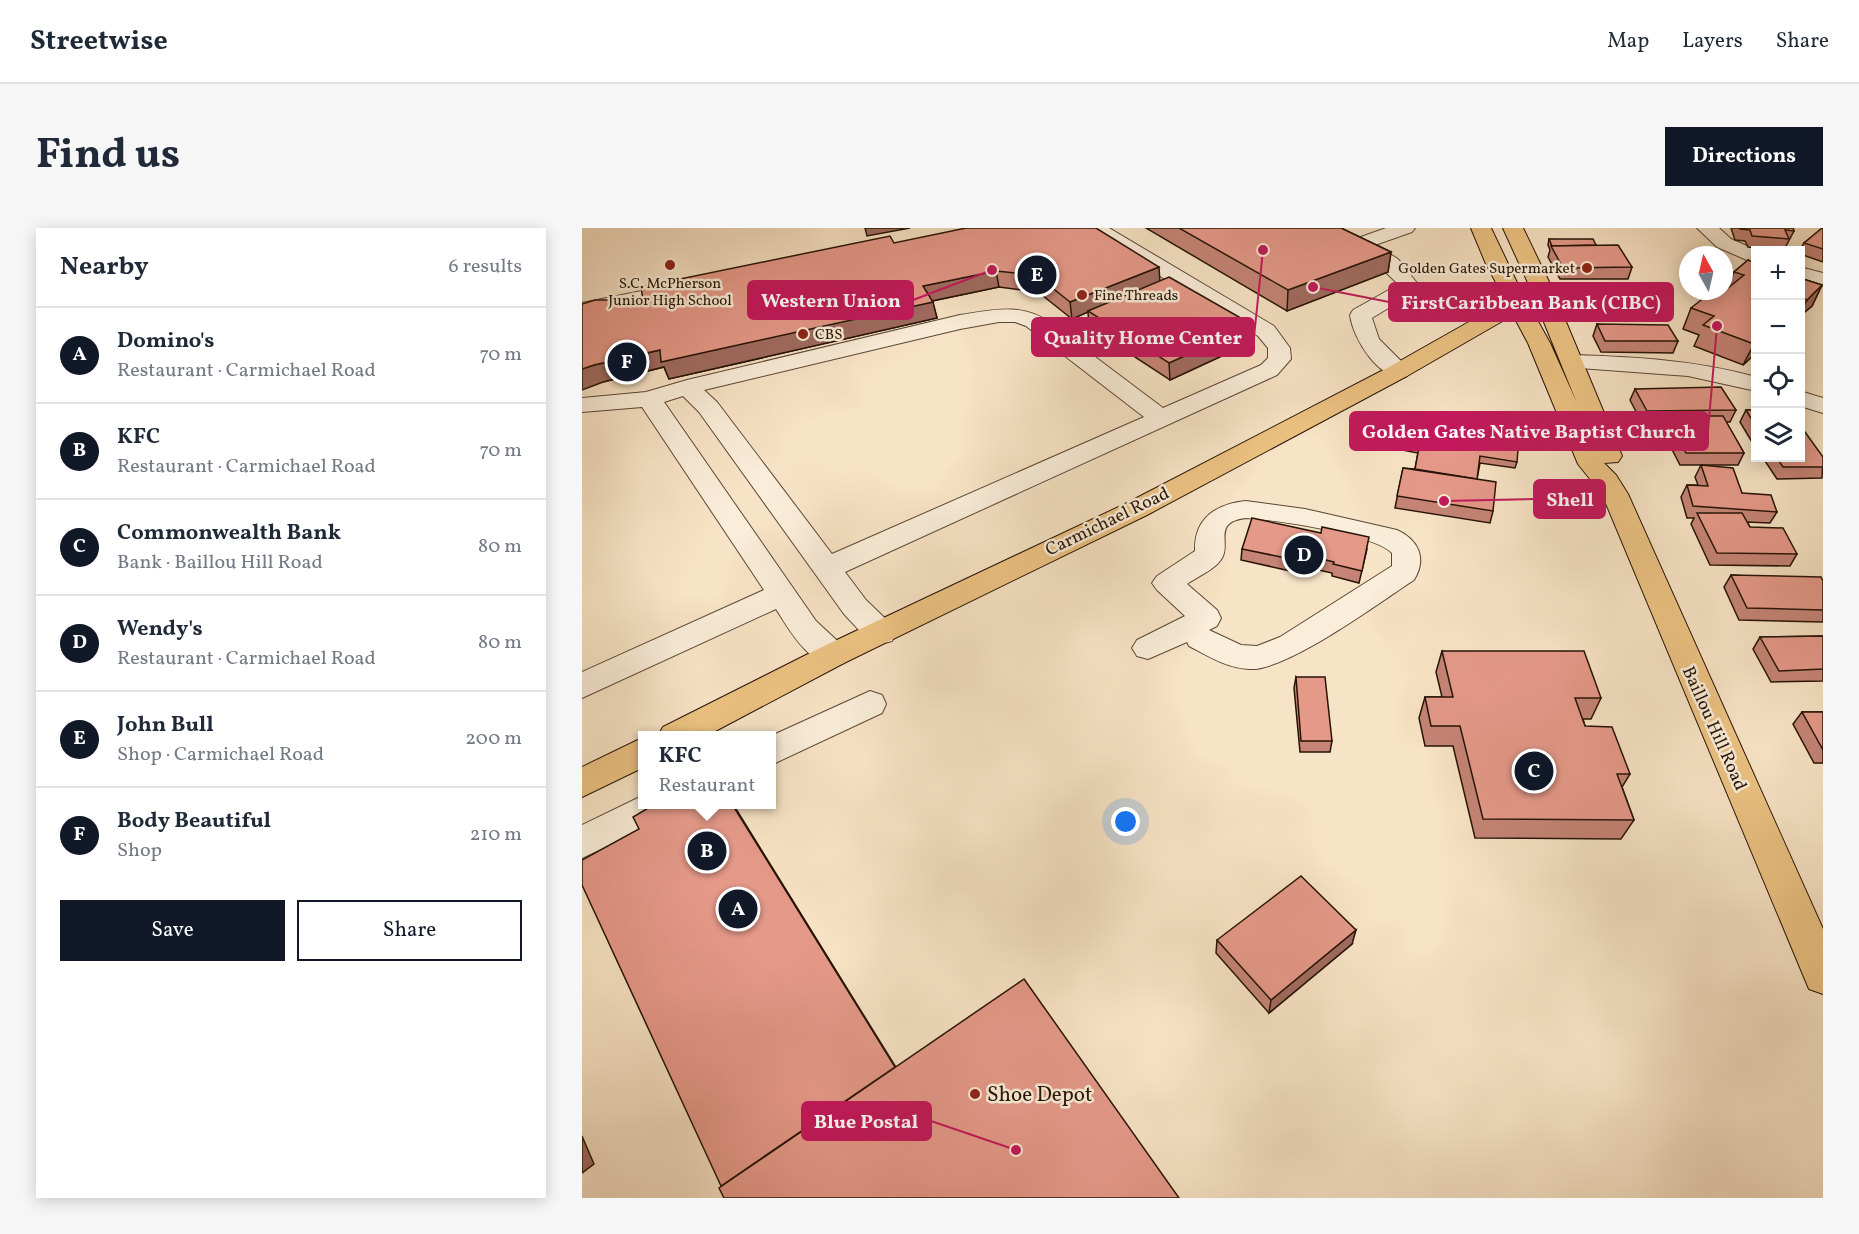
<!DOCTYPE html>
<html lang="en">
<head>
<meta charset="utf-8">
<style>
	:root { --surface:#fff; --page:#f6f6f7; --text:#1f2937; --muted:#747a83; --line:#e0e1e3; --accent:#111827 }
	body { margin:0; font-family:Vollkorn,serif; background:var(--page); color:var(--text) }
	.controls { position:absolute; right:18px; top:18px; display:grid; overflow:hidden; border-radius:0px; box-shadow:0 3px 15px #0003 }
	.controls button { width:54px; height:54px; display:grid; place-items:center; padding:0; border:0; border-bottom:2px solid var(--line); background:var(--surface); color:var(--text); font:30px sans-serif }
	.compass { position:absolute; left:1097px; top:18px; width:54px; height:54px; border-radius:50%; background:var(--surface); box-shadow:0 3px 15px #0003; rotate:352deg }
	.you { position:absolute; left:544px; top:594px; width:21px; height:21px; margin:-15px; border:4px solid #fff; border-radius:50%; background:#1a73e8; box-shadow:0 0 0 9px #1a73e833 }
	.badge { display:grid; place-items:center; width:39px; height:39px; border-radius:50%; background:var(--accent); color:#fff; font-size:20px; font-weight:700 }
	.pin { position:absolute; translate:-50% -50%; border:3px solid #fff; box-shadow:0 2px 6px #0006 }
	.popup { position:absolute; left:56px; top:503px; width:138px; height:78px; box-sizing:border-box; display:grid; place-content:center; border-radius:0px; background:var(--surface); filter:drop-shadow(0 2px 4px #0005); font-size:20px; white-space:nowrap; color:var(--muted) }
	.popup b { font-size:22px; color:var(--text) }
	.popup::after { content:''; position:absolute; left:50%; top:100%; margin-left:-12px; border:12px solid transparent; border-top-color:var(--surface) }
	.list { margin:0; padding:0; list-style:none }
	h2 { display:flex; justify-content:space-between; align-items:center; height:78px; margin:0; padding:0 24px; font-size:26px }
	h2 small { font-size:20px; font-weight:400; color:var(--muted) }
	.list li { display:grid; grid-template-columns:39px 1fr auto; gap:18px; align-items:center; box-sizing:border-box; height:96px; padding:0 24px; border-top:2px solid var(--line) }
	.list b { display:block; font-size:22px; white-space:nowrap }
	.list p { margin:0; font-size:20px; white-space:nowrap; color:var(--muted) }
	.list em { font-size:20px; font-style:normal; color:var(--muted) }
	.actions { display:flex; gap:12px; padding:18px 24px }
	.actions a { flex:1; padding:14px 0; border:2px solid var(--accent); border-radius:0px; text-align:center; font-size:21px; color:var(--accent) }
	.actions .main { background:var(--accent); color:#fff }
	.icon { flex:none; width:33px; height:33px; fill:none; stroke:currentColor; stroke-width:2; stroke-linecap:round; stroke-linejoin:round }
	.map { position:relative; flex:none; width:1241px; height:970px; overflow:hidden; border-radius:0px }
	header { display:flex; align-items:center; gap:36px; box-sizing:border-box; height:84px; padding:0 30px; background:var(--surface); border-bottom:2px solid var(--line) }
	header strong { font-size:28px }
	nav { display:flex; gap:33px; margin-inline-start:auto; font-size:21px }
	.intro { display:flex; align-items:center; justify-content:space-between; box-sizing:border-box; height:144px; padding:0 36px }
	h1 { margin:0; font-size:42px }
	.button { padding:15px 27px; border-radius:0px; background:var(--accent); color:#fff; font-size:21px; font-weight:700 }
	main { display:flex; gap:36px; padding:0 36px }
	aside { flex:1; background:var(--surface); border-radius:0px; box-shadow:0 3px 15px #0003 }
	.map>svg:first-child { display:block }
	.lines { fill:none; stroke-linecap:round; stroke-linejoin:round }
	.minor-casing { stroke:#5a4736; stroke-width:2 }
	.major-casing { stroke:#261306; stroke-width:2 }
	.minor { fill:#faedd9; fill-rule:evenodd }
	.major { fill:#ecc282; fill-rule:evenodd }
	.wall { fill:#c58476; stroke:#261306; stroke-width:1.5 }
	.shaded-wall { fill:#a06b60; stroke:#261306; stroke-width:1.5 }
	.building { fill:#e59989; stroke:#261306; stroke-width:1.5 }
	.poi-dot { fill:#8f2418; stroke:#faedd9; stroke-width:2 }
	.labels { text-anchor:middle; stroke-width:5; stroke-linejoin:round; paint-order:stroke }
	.far-poi-label { font-size:15px; fill:#261306; stroke:#faedd9; text-anchor:start }
	.street-label { font-size:18px; fill:#261306; stroke:#faedd9 }
	.near-poi-label { font-size:21px; fill:#261306; stroke:#faedd9; text-anchor:start }
	.leader { fill:none; stroke:#c2185b; stroke-width:2 }
	.callout-dot { fill:#c2185b; stroke:#faedd9; stroke-width:2 }
	.callout { fill:#c2185b; stroke:#c2185b; stroke-width:2 }
	.callout-label { font-size:20px; text-anchor:middle; font-weight:bold; fill:#fff }
</style>
</head>
<body>
<header>
<strong>Streetwise</strong>
<nav><a>Map</a><a>Layers</a><a>Share</a></nav>
</header>
<div class="intro"><h1>Find us</h1><a class="button">Directions</a></div>
<main>
<aside>
<h2>Nearby<small>6 results</small></h2>
<ul class="list">
<li><span class="badge">A</span><div><b>Domino's</b><p>Restaurant · Carmichael Road</p></div><em>70 m</em></li>
<li><span class="badge">B</span><div><b>KFC</b><p>Restaurant · Carmichael Road</p></div><em>70 m</em></li>
<li><span class="badge">C</span><div><b>Commonwealth Bank</b><p>Bank · Baillou Hill Road</p></div><em>80 m</em></li>
<li><span class="badge">D</span><div><b>Wendy's</b><p>Restaurant · Carmichael Road</p></div><em>80 m</em></li>
<li><span class="badge">E</span><div><b>John Bull</b><p>Shop · Carmichael Road</p></div><em>200 m</em></li>
<li><span class="badge">F</span><div><b>Body Beautiful</b><p>Shop</p></div><em>210 m</em></li>
</ul>
<div class="actions"><a class="main">Save</a><a>Share</a></div>
</aside>
<div class="map">
<svg width="1241" height="970" viewBox="0 0 1241 970">
	<rect width="100%" height="100%" fill="#f7e3c5"/>
	<filter id="stains"><feTurbulence type="fractalNoise" baseFrequency=".00333" numOctaves="4"/><feColorMatrix values="0 0 0 0 .2 0 0 0 0 .09 0 0 0 0 .02 0 0 0 .5 -.17"/></filter>
	<radialGradient id="worn" r=".72"><stop offset=".6" stop-color="#630" stop-opacity="0"/><stop offset="1" stop-color="#630" stop-opacity=".3"/></radialGradient>
	<g class="lines">
		<g class="minor-casing">
			<g id="minor">
				<path d="M503,0H527L692,98L708,120L709,131L695,147L263,344L284,372L310,397L314,405L310,413C288,420 277,401 262,386L117,184L101,168L82,174L234,393L262,419L267,427L262,435C231,445 208,403 194,381L0,470V444L182,362L60,179L0,184V170L64,164L105,152L378,87C411,82 441,74 470,96L549,67L557,68L560,73L557,78L484,107L581,180L679,137L686,130V120L676,108L506,4ZM417,94H433L444,98L562,189L250,326L135,174L122,162L378,101Z"/>
				<path d="M730,0H755L776,10L804,0H833L830,4L793,17L816,31L835,55L828,67L790,90L797,111L829,143L825,148C798,155 771,111 768,87L771,82L812,59L815,55L791,32L733,4Z"/>
				<polygon points="1115,0 1137,0 1149,11 1174,22 1174,36 1135,19"/>
				<polygon points="1218,39 1241,45 1241,58 1218,52"/>
				<polygon points="104,54 111,56 114,60 111,64 0,87 0,75"/>
				<path d="M992,127C1053,129 1114,132 1174,149V163L1106,148L984,139L980,134L984,129Z"/>
				<polygon points="1218,163 1241,170 1241,185 1218,178"/>
				<path d="M664,273L723,281L815,302C837,312 845,331 832,352C798,374 704,444 667,441C645,440 626,428 607,418L605,414L566,431L555,428L550,420L555,412L603,388L575,362L570,355L575,348L613,323C612,290 634,276 664,273ZM664,290C693,292 792,306 810,325V338L698,409L675,418L659,417L627,402L635,398L639,390L635,382L605,356C615,349 634,341 640,330C649,315 630,294 664,290Z"/>
				<polygon points="288,463 300,467 304,476 300,485 189,537 189,508"/>
				<polygon points="60,568 60,576 96,576 91,587 0,630 0,597"/>
			</g>
		</g>
		<g class="major-casing">
			<g id="major">
				<path d="M889,0H909L939,63L947,57L921,0H941L969,58L1040,228L1036,234L1022,235L1034,247L1046,266L1241,701V766L1227,761L1020,266L996,236L946,115L931,87L825,148L565,287L262,435L124,508H76L81,499L240,419L545,275L809,138L924,73L904,36ZM953,72L995,175L968,115L947,77Z"/>
				<polygon points="60,510 60,540 0,569 0,539"/>
			</g>
		</g>
		<use href="#minor" class="minor"/>
		<use href="#major" class="major"/>
	</g>
	<g class="wall">
		<polygon points="564,0 759,0 809,24 806,44 705,83"/>
		<polygon points="1149,0 1211,0 1212,3 1202,22 1166,19 1163,13 1153,12"/>
		<polygon points="1241,0 1241,34 1218,26 1218,22 1222,15"/>
		<polygon points="967,11 1014,17 1050,39 1046,51 978,51 966,29 968,22 966,17"/>
		<polygon points="312,15 578,53 671,97 670,114 588,152 507,99 506,84 490,91 456,64 417,59 350,73 355,90 87,151 82,139 21,154 61,72"/>
		<polygon points="1166,32 1173,126 1161,137 1112,118 1117,107 1101,101 1109,80 1136,68 1144,62 1152,44"/>
		<polygon points="1218,50 1240,57 1230,78 1218,88"/>
		<polygon points="1015,96 1096,113 1091,125 1019,124 1011,108"/>
		<polygon points="1053,161 1154,182 1148,194 1144,194 1162,225 1156,237 1098,237 1079,200 1082,195 1060,195 1048,172"/>
		<polygon points="1164,182 1173,182 1173,219 1158,194"/>
		<polygon points="826,193 935,234 933,240 898,235 895,251 911,283 908,295 813,280 821,240 833,241 836,225 820,222"/>
		<polygon points="1241,229 1240,250 1195,251 1181,230"/>
		<polygon points="1119,237 1160,265 1195,284 1188,295 1165,294 1168,299 1215,326 1208,338 1128,337 1109,296 1112,290 1105,290 1099,269 1105,257 1116,257 1113,249"/>
		<polygon points="660,321 785,321 777,355 750,348 750,345 715,337 713,344 659,332"/>
		<polygon points="1149,347 1241,353 1241,394 1157,392 1142,359"/>
		<polygon points="1241,408 1241,453 1189,454 1171,421 1178,409"/>
		<polygon points="860,423 1019,470 1009,491 1001,491 1003,498 1048,546 1040,559 1052,592 1039,611 893,610 871,518 843,518 837,490 843,469 860,469 854,444"/>
		<polygon points="714,449 750,513 748,524 718,524 712,460"/>
		<polygon points="1220,484 1241,484 1241,535 1232,535 1211,496"/>
		<polygon points="635,712 770,716 687,785 634,725"/>
	</g>
	<g class="shaded-wall">
		<polygon points="283,0 328,0 285,8"/>
		<polygon points="809,24 806,44 705,83 706,62"/>
		<polygon points="577,39 578,55 506,83 506,84 490,91 488,74"/>
		<polygon points="414,43 417,59 345,74 341,58"/>
		<polygon points="1240,57 1230,78 1218,88 1218,84 1225,72"/>
		<polygon points="351,74 355,90 87,151 82,139 21,154 0,162 0,141 12,137 78,122"/>
		<polygon points="671,97 670,114 588,152 587,135"/>
		<polygon points="1173,114 1173,126 1161,137 1172,116"/>
		<polygon points="716,325 715,337 713,344 714,332"/>
		<polygon points="150,576 151,576 323,854 314,842"/>
		<polygon points="774,702 770,716 687,785 689,772"/>
		<polygon points="0,908 12,936 0,945"/>
	</g>
	<g class="building">
		<polygon points="384,0 514,0 577,39 488,74 454,47 414,43 341,58 351,74 79,134 78,122 12,137 0,141 0,76 13,72 61,72 59,59 308,8 312,15"/>
		<polygon points="597,0 759,0 809,24 706,62"/>
		<polygon points="1158,0 1211,0 1212,3 1203,2 1207,11 1170,8 1168,2 1158,1"/>
		<polygon points="1240,0 1241,0 1241,21 1222,15"/>
		<polygon points="967,11 1011,11 1014,17 970,18"/>
		<polygon points="1036,17 1050,39 981,40 969,18"/>
		<polygon points="1166,32 1173,35 1173,114 1172,116 1121,97 1132,88 1109,80 1128,65 1136,68 1162,47 1152,44"/>
		<polygon points="587,49 671,97 587,135 506,83"/>
		<polygon points="1218,50 1240,57 1225,72 1218,69"/>
		<polygon points="1015,96 1086,97 1096,113 1023,113"/>
		<polygon points="1139,159 1154,182 1065,183 1053,161"/>
		<polygon points="1164,182 1173,182 1173,197"/>
		<polygon points="1084,188 1141,188 1162,225 1104,225"/>
		<polygon points="826,193 937,209 935,234 898,228 895,251 833,241 837,219 821,216"/>
		<polygon points="1218,197 1241,229 1241,239 1201,239 1195,230 1218,230"/>
		<polygon points="1119,237 1151,240 1160,265 1189,267 1195,284 1111,278 1105,257 1126,258"/>
		<polygon points="821,240 914,254 911,283 815,268"/>
		<polygon points="1115,285 1160,285 1168,299 1201,300 1215,326 1135,325"/>
		<polygon points="670,290 739,305 740,299 787,309 780,343 751,336 752,334 716,325 714,332 660,321"/>
		<polygon points="1149,347 1239,349 1241,353 1241,382 1165,380"/>
		<polygon points="1241,408 1241,441 1197,443 1178,409"/>
		<polygon points="860,423 1002,423 1019,470 993,470 1003,498 1030,499 1048,546 1035,546 1052,592 901,591 878,498 849,498 843,469 871,469"/>
		<polygon points="714,449 743,449 750,513 719,513"/>
		<polygon points="1220,484 1241,484 1241,522"/>
		<polygon points="73,576 150,576 313,839 139,958 0,657 0,632 57,601 51,589"/>
		<polygon points="719,648 774,702 689,772 635,712"/>
		<polygon points="442,751 597,970 142,970 137,960"/>
	</g>
	<g class="poi-dot">
		<circle cx="88" cy="37" r="6"/>
		<circle cx="1005" cy="40" r="6"/>
		<circle cx="500" cy="67" r="6"/>
		<circle cx="221" cy="106" r="6"/>
		<circle cx="393" cy="866" r="6"/>
	</g>
	<g class="labels">
		<g class="far-poi-label">
			<text x="993" y="45" text-anchor="end">Golden Gates Supermarket</text>
			<text x="88" y="60" text-anchor="middle">S.C. McPherson<tspan x="88" dy="17">Junior High School</tspan></text>
			<text x="512" y="72">Fine Threads</text>
			<text x="233" y="111">CBS</text>
		</g>
		<g class="street-label">
			<text transform="translate(525 293) rotate(-26)" y="6">Carmichael Road</text>
			<text transform="translate(1133 500) rotate(66)" y="6">Baillou Hill Road</text>
		</g>
		<g class="near-poi-label">
			<text x="405" y="873">Shoe Depot</text>
		</g>
	</g>
	<path class="leader" d="M410 42L331 72M731 59L807 74M681 22L672 109M1135 98L1126 203M862 273L952 271M434 922L349 893"/>
	<g class="callout-dot">
		<circle cx="410" cy="42" r="6"/>
		<circle cx="731" cy="59" r="6"/>
		<circle cx="681" cy="22" r="6"/>
		<circle cx="1135" cy="98" r="6"/>
		<circle cx="862" cy="273" r="6"/>
		<circle cx="434" cy="922" r="6"/>
	</g>
	<g class="callout">
		<rect x="166" y="53" width="165" height="38" rx="6"/>
		<rect x="807" y="55" width="284" height="38" rx="6"/>
		<rect x="450" y="90" width="222" height="38" rx="6"/>
		<rect x="768" y="184" width="358" height="38" rx="6"/>
		<rect x="952" y="252" width="71" height="38" rx="6"/>
		<rect x="220" y="874" width="129" height="38" rx="6"/>
	</g>
	<g class="callout-label">
		<text x="249" y="79">Western Union</text>
		<text x="949" y="81">FirstCaribbean Bank (CIBC)</text>
		<text x="561" y="116">Quality Home Center</text>
		<text x="947" y="210">Golden Gates Native Baptist Church</text>
		<text x="988" y="278">Shell</text>
		<text x="284" y="900">Blue Postal</text>
	</g>
	<rect width="100%" height="100%" filter="url(#stains)"/>
	<rect width="100%" height="100%" fill="url(#worn)"/>
</svg>
<div class="controls">
<button>+</button>
<button>−</button>
<button><svg class="icon" aria-label="locate" viewBox="0 0 24 24"><circle cx="12" cy="12" r="6"/><path d="M12 2v4M12 18v4M2 12h4M18 12h4"/></svg></button>
<button><svg class="icon" aria-label="layers" viewBox="0 0 24 24"><path d="M12 4l9 5-9 5-9-5zM3 14l9 5 9-5"/></svg></button>
</div>
<svg class="compass" viewBox="-18 -18 36 36"><path d="M0-13l5 13h-10z" fill="#e53935"/><path d="M0 13l5-13h-10z" fill="#747a83"/></svg>
<div class="you"></div>
<div class="pin badge" style="left:156px;top:681px">A</div>
<div class="pin badge" style="left:125px;top:623px">B</div>
<div class="popup"><b>KFC</b>Restaurant</div>
<div class="pin badge" style="left:952px;top:543px">C</div>
<div class="pin badge" style="left:722px;top:327px">D</div>
<div class="pin badge" style="left:455px;top:47px">E</div>
<div class="pin badge" style="left:45px;top:134px">F</div>
</div>
</main>
</body>
</html>
